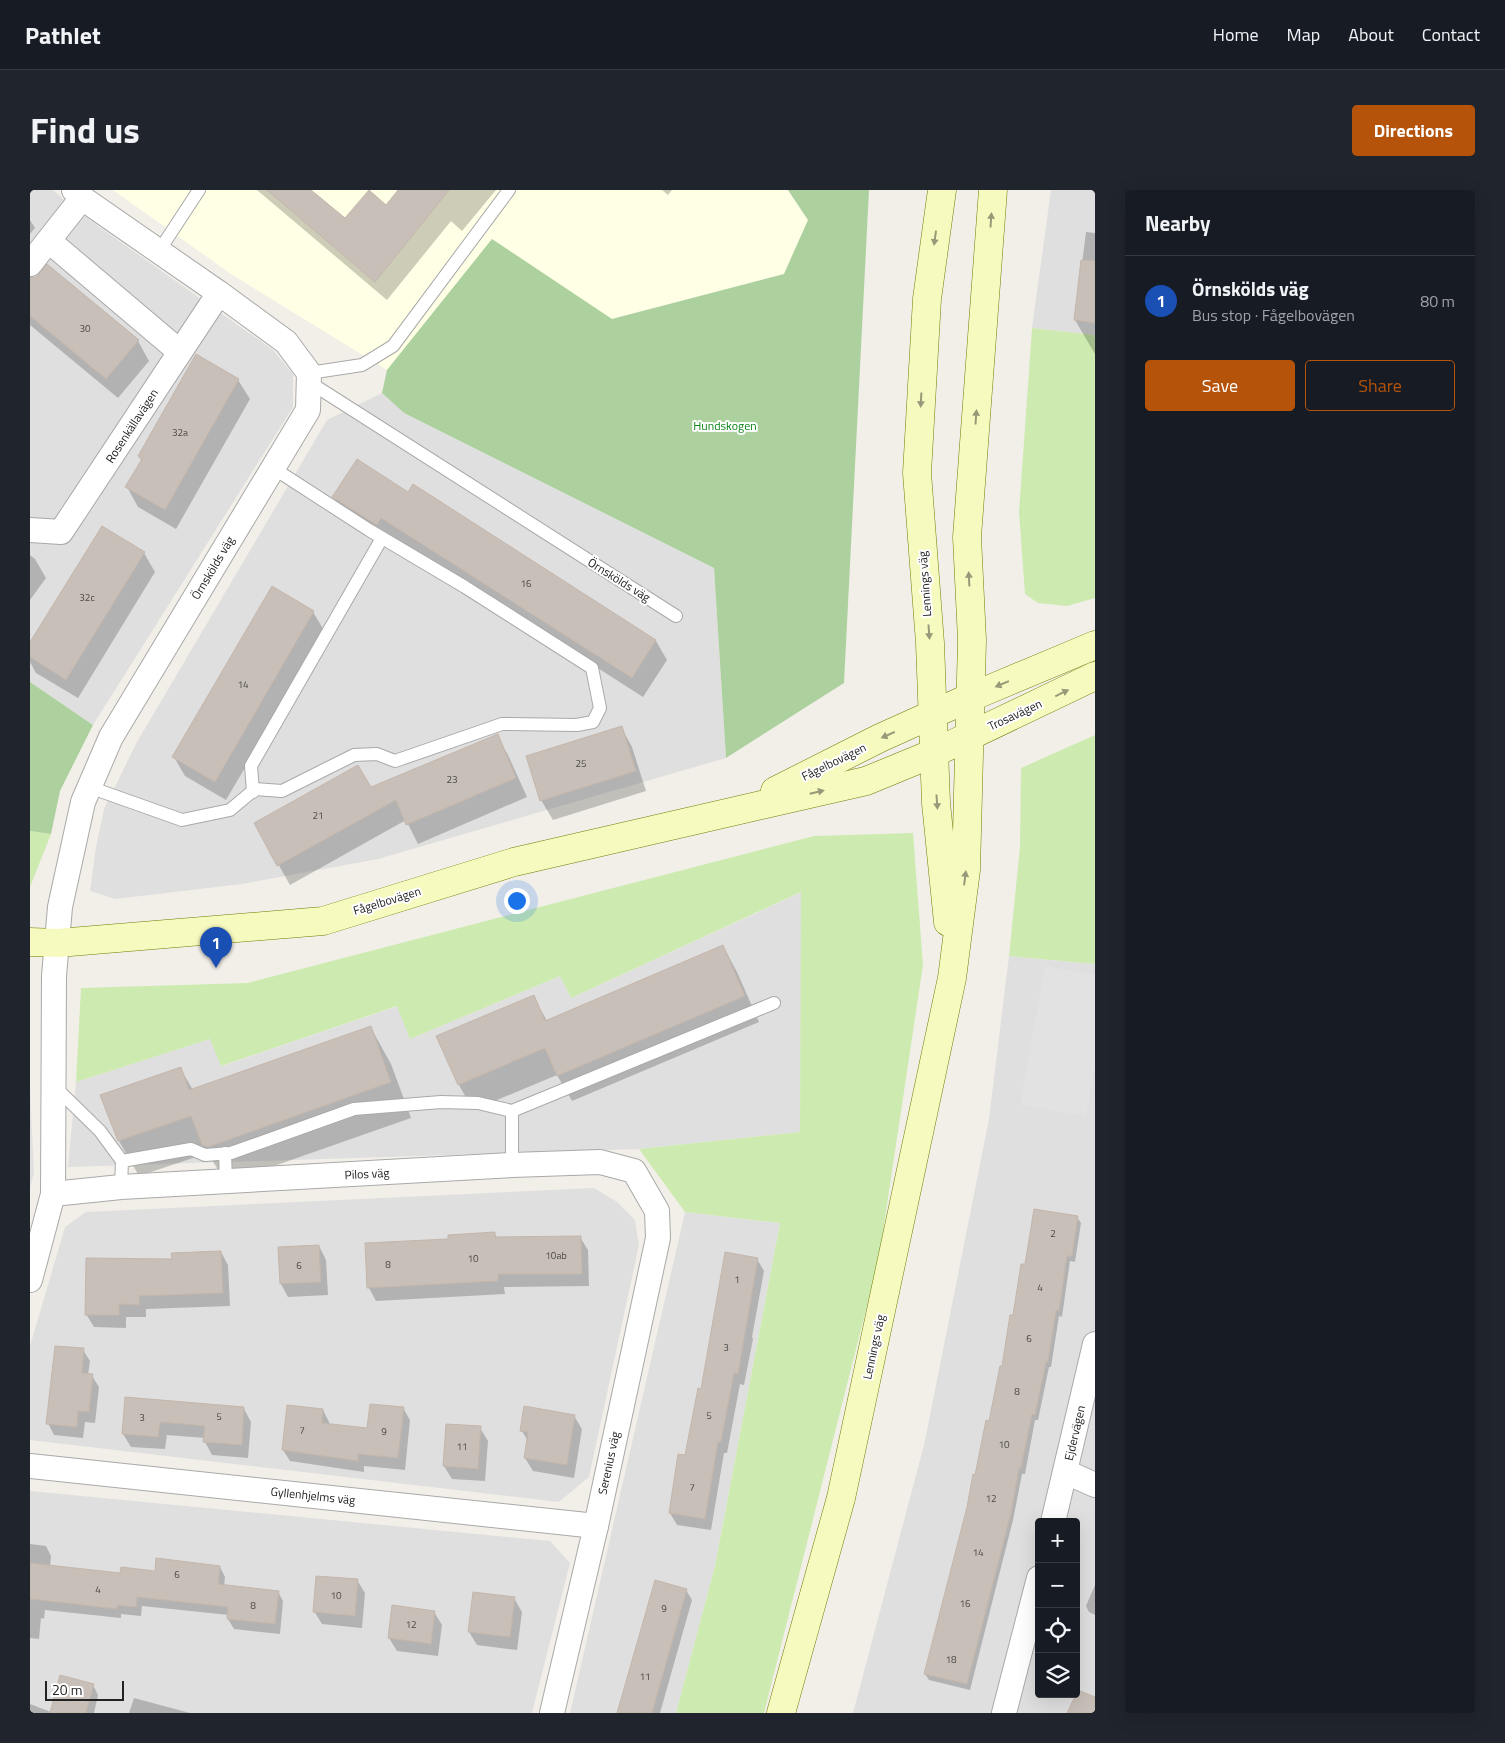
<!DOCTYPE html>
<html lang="en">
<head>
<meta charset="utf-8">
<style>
	:root { --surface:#171b24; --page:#20242c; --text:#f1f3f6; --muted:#9ea1a6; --line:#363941; --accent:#b45309 }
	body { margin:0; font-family:"Titillium Web",sans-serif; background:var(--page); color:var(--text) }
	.controls { position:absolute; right:15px; bottom:15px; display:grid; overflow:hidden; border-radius:5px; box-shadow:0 5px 20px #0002 }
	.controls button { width:45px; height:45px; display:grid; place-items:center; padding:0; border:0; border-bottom:1px solid var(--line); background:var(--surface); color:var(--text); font:25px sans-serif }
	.scale { position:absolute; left:15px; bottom:12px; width:79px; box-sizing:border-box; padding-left:5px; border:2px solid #222; border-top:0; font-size:14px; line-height:18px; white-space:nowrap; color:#222; -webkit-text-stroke:4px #fff; paint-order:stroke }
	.you { position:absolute; left:486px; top:710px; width:18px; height:18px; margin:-12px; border:4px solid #fff; border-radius:50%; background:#1a73e8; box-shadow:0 0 0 8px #1a73e833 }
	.badge { display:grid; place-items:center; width:32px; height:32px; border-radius:50%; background:var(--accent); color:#fff; font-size:16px; font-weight:700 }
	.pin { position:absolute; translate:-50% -41px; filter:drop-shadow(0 1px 2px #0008) }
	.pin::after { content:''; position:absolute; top:26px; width:18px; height:15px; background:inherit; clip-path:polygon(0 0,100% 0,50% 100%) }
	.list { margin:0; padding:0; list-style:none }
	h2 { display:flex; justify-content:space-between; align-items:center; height:65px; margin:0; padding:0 20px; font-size:21px }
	h2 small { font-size:16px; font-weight:400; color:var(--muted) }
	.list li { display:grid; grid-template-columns:32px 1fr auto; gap:15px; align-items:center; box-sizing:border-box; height:90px; padding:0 20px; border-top:1px solid var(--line) }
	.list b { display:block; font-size:19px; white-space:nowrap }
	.list p { margin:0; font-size:16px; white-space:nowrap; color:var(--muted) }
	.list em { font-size:16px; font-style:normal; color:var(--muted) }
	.actions { display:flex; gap:10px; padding:15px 20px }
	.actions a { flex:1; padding:11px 0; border:1px solid var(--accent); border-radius:5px; text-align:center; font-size:18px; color:var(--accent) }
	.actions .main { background:var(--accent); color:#fff }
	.icon { flex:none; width:28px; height:28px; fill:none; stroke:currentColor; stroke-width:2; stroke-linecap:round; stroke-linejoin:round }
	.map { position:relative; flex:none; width:1065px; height:1523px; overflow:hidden; border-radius:5px }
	header { display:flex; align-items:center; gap:30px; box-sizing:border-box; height:70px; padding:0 25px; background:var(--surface); border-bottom:1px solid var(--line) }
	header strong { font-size:24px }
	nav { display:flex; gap:28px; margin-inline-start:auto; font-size:18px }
	.intro { display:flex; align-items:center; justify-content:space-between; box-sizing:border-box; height:120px; padding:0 30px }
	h1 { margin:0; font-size:35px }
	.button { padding:12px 22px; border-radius:5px; background:var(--accent); color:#fff; font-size:18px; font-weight:700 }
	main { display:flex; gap:30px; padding:0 30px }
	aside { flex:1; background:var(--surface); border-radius:5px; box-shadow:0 5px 20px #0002 }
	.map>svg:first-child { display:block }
	.residential { fill:#e0dfdf; fill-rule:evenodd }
	.education { fill:#ffffe5 }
	.grass { fill:#cdebb0 }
	.forest { fill:#add19e }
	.parking { fill:#e2e2e2 }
	.shadow { fill:#0003 }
	.building { fill:#c7bfb8; stroke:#c4b6ab }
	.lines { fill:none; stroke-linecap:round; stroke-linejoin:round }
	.lane-casing { stroke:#a9a9a9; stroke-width:14 }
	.street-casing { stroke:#a9a9a9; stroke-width:26 }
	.secondary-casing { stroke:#707d05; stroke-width:29 }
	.lane { stroke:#fff; stroke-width:12 }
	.street { stroke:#fff; stroke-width:24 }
	.secondary { stroke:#f7fabf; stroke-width:28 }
	.oneway { fill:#979978 }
	.labels { text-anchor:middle; stroke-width:4; stroke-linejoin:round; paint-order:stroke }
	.number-label { font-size:10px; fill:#4b4948 }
	.street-label { font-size:12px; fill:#222; stroke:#fff }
	.park-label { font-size:12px; fill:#0c8416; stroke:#fff }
</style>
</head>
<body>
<header>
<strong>Pathlet</strong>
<nav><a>Home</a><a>Map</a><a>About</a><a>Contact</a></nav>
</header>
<div class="intro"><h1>Find us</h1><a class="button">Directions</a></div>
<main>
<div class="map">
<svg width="1065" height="1523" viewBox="0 0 1065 1523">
	<rect width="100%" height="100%" fill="#f2efe9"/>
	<g class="residential">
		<polygon points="0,0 23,0 44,19 243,160 263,184 263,217 63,535 0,492"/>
		<polygon points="1021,0 1065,0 1065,145 1002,138"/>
		<polygon points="352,203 374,223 684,378 696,568 348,669 212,694 85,709 60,701 66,657 74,619 107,552 297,230"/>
		<polygon points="772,702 770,942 609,959 38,977 46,892 180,849 192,876 368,816 380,849 530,786 541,808"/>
		<path d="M979,766L1065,774V1523H823L894,1255L959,929ZM1009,1332H1046V1504H1009Z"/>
		<polygon points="0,901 4,983 0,998"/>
		<polygon points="564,998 587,1012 605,1030 609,1055 559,1287 529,1312 0,1250 0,1156 35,1037 56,1022"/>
		<polygon points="655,1022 750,1033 685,1376 646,1523 540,1523"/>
		<polygon points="0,1301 520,1351 540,1373 502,1523 0,1523"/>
	</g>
	<polygon class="education" points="83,0 758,0 778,30 754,84 581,129 462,49 357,180 201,84"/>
	<g class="grass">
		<polygon points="1002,138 1065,145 1065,408 1037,416 1008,413 995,404 989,322"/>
		<polygon points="1065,545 1065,774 979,766 990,657 991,578"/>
		<polygon points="0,641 21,644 0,697"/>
		<polygon points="883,643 893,775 849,1068 734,1523 646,1523 685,1376 750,1033 655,1022 609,959 770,942 771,702 541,808 530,786 380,849 367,816 191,876 180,849 46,892 51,798 217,793 784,646"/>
	</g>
	<g class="forest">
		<polygon points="758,0 839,0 814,493 696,568 684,378 374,223 352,203 357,180 462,49 582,129 754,84 778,30"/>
		<polygon points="0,492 63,535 30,601 21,644 0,641"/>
	</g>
	<polygon class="parking" points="1015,776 1065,785 1065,875 1056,926 990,915"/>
	<g class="shadow">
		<polygon points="227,0 279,0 315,30 356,16 370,0 466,0 432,41 421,31 357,110"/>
		<polygon points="632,0 642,0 638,5"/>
		<polygon points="0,30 5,38 0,44"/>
		<polygon points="1056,42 1065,43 1065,164 1045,130"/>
		<polygon points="17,76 108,151 119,171 88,208 0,135 0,89 6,88"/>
		<polygon points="208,190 220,209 146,339 108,317 97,297 112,272 109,266"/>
		<polygon points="304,307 626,451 637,470 613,507 363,347 358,354 315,326"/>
		<polygon points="114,363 125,382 48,508 6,483 0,472 0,455"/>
		<polygon points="0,365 5,369 16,388 0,410"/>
		<polygon points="283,422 295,442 196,610 155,586 144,567"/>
		<polygon points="591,537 602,557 616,601 523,630 511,610"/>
		<polygon points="467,546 478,565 497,607 388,654 376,630 260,695 225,633 341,599"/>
		<polygon points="693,756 707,782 729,832 542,911 527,885 443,920 429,895 408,847 503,806 517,831"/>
		<polygon points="341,838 361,874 381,928 198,992 194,990 178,963 109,986 89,951 150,878 163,900"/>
		<polygon points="1047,1027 1051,1033 1045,1072 1040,1071 1032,1127 1029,1126 1021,1177 1019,1177 1008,1230 1005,1230 995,1284 992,1284 983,1330 940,1500 899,1490 895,1484 960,1232 997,1076"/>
		<polygon points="464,1043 467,1048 550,1047 558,1060 559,1096 474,1097 475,1104 346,1111 339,1098"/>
		<polygon points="289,1056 296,1070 298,1105 258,1107 251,1094 249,1059"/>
		<polygon points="191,1062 198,1075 200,1116 116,1119 116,1127 96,1127 96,1138 64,1137 56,1124"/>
		<polygon points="727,1069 734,1081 722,1147 723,1149 714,1195 710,1194 697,1263 694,1263 681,1340 647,1335 640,1323 656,1267"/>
		<polygon points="53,1160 60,1171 58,1185 62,1186 69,1197 65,1233 55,1232 53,1248 24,1245 18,1233"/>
		<polygon points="96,1208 214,1219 221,1232 218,1268 182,1265 175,1252 175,1248 137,1245 135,1259 101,1257 93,1244"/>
		<polygon points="373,1218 380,1230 375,1280 334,1276 334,1282 260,1271 253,1260 293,1220 299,1232 299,1235 339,1239"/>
		<polygon points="544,1226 552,1239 544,1288 503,1281 495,1268 498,1251 492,1241"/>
		<polygon points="450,1238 458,1251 455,1291 422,1289 414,1276"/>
		<polygon points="0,1354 16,1356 21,1366 20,1377 91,1385 190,1377 195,1387 194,1396 248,1402 253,1411 250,1444 204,1439 198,1429 199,1425 112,1416 111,1426 91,1424 91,1428 15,1420 14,1429 11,1428 9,1449 0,1448"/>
		<polygon points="327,1390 335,1403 332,1438 292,1434 284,1421"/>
		<polygon points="1065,1395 1065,1425 1059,1422 1056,1416"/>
		<polygon points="656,1400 662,1410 630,1523 588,1523"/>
		<polygon points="484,1408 492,1422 487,1460 447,1455 439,1442"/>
		<polygon points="404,1422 412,1435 408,1466 367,1461 359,1448"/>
		<polygon points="63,1495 68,1505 64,1523 0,1523 0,1514 21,1522"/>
		<polygon points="104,1508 160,1523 99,1523"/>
	</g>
	<g class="building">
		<polygon points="237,0 281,0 315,28 339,0 356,15 368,0 419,0 345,92"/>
		<polygon points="1051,70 1065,71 1065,133 1044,130"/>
		<polygon points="17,74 109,150 76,189 0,126 0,87 6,87 10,83"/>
		<polygon points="166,164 209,189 135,320 95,297 112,269 108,266"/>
		<polygon points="327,269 378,302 383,294 626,450 602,488 351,328 347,335 302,307"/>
		<polygon points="72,336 115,362 36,490 0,467 0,452"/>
		<polygon points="242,396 284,421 185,592 142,567"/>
		<polygon points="592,536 606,581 510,611 496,566"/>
		<polygon points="468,544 486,588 376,635 366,610 247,676 224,633 328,575 341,597"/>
		<polygon points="693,755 715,806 527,886 515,858 428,895 406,846 504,805 515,831"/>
		<polygon points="341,836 361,892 178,957 172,955 161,926 88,951 70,905 151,877 159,900"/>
		<polygon points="1004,1019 1048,1026 1042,1066 1037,1066 1029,1121 1026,1120 1018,1172 1016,1172 1005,1225 1002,1224 991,1278 989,1278 981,1323 937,1494 894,1484 937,1317 943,1284 945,1285 956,1230 959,1231 970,1176 972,1176 980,1125 983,1125 991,1074 995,1074"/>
		<polygon points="465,1042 465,1047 551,1046 552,1084 468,1084 468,1091 337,1098 335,1053 418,1049 418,1045"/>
		<polygon points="289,1055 291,1092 250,1094 248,1057"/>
		<polygon points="191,1061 193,1103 109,1106 109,1115 89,1114 89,1125 55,1125 56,1068 142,1069 141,1063"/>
		<polygon points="695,1062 728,1068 708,1184 704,1183 691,1252 688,1252 675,1329 639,1323 648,1264 655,1265 668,1198 671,1199"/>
		<polygon points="25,1156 54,1158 52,1183 63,1184 59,1222 48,1221 47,1237 16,1234"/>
		<polygon points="95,1207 214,1217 212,1255 173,1252 175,1236 130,1232 128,1247 92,1244"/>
		<polygon points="340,1214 374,1217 368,1268 328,1264 328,1271 252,1260 257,1215 293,1219 292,1233 337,1238"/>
		<polygon points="494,1216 545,1225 537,1275 494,1268 498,1242 490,1241"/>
		<polygon points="416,1234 451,1236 448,1279 413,1276"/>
		<polygon points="126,1368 190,1376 188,1394 249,1401 245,1434 197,1429 198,1417 107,1407 106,1417 87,1415 87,1419 0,1409 0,1373 90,1383 91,1377 125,1381"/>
		<polygon points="286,1386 328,1389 325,1426 283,1422"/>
		<polygon points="625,1390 657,1399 622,1523 587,1523"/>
		<polygon points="443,1402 485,1407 480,1447 438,1442"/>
		<polygon points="362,1415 405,1421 401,1454 358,1448"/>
		<polygon points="30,1485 64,1494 56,1523 20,1523"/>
		<polygon points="1048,1500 1065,1507 1065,1523 1037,1523"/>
	</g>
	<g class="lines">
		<g class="lane-casing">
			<g id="lane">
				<polyline points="129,61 169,0"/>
				<polyline points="279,183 332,175 363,156 479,0"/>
				<polyline points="279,192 646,426"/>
				<polyline points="59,597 152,630 200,620 225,599 252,601 324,565 347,564 365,571 472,534 547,535 563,532 570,518 562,478 435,397 339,340 243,278"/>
				<polyline points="223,602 221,576 352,348"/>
				<polyline points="24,896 70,941 92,971"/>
				<polyline points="195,963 196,992"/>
				<polyline points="482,975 482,921 744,813"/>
				<polyline points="91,997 92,971 161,959 175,965 201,963 324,919 411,912 448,913 482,921"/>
			</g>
		</g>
		<g class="street-casing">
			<g id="street">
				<polyline points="19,51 150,162"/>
				<polyline points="0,74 52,8"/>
				<polyline points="0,340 31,342 189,103"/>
				<polyline points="23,1004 91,997 482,975 570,972 604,981 627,1021 628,1048 566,1336 522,1523"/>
				<polyline points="0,1090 23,1004 24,786 30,717 53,612 81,547 278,220 279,183 256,152 189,103 52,8 44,0"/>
				<polyline points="0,1276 566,1336"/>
				<polyline points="1036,1282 1065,1295"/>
				<polyline points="1023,1332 1065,1154"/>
				<polyline points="974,1523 1009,1388"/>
			</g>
		</g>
		<g class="secondary-casing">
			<g id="secondary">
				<polyline points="912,0 897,109 887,283 900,453 906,613 918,732"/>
				<polyline points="745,601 850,548 941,507 1065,455"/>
				<polyline points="0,752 28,753 293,731 484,672 836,591 904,563 1065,486"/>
				<polyline points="751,1523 811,1308 922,788 936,680 942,450 937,347 963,0"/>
			</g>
		</g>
		<use href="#lane" class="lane"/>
		<use href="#street" class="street"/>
		<use href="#secondary" class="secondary"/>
	</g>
	<defs><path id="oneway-solid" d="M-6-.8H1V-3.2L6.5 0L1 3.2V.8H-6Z" transform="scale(1.25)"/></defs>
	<g class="oneway">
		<use href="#oneway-solid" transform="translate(961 30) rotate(-86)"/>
		<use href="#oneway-solid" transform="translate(905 48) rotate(98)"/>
		<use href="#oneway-solid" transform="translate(891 210) rotate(93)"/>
		<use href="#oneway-solid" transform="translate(946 227) rotate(-86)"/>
		<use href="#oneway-solid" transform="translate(939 389) rotate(-93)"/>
		<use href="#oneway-solid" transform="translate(899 442) rotate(86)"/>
		<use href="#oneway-solid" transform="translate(972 494) rotate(157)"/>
		<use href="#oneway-solid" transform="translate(1032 503) rotate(-26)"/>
		<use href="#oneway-solid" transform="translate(858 545) rotate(156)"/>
		<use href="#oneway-solid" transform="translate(787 602) rotate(-13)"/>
		<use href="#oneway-solid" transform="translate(907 612) rotate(86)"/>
		<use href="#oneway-solid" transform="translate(935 688) rotate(-83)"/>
	</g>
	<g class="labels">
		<g class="number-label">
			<text x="55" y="142">30</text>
			<text x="150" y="246">32a</text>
			<text x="496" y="397">16</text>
			<text x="57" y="411">32c</text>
			<text x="213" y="498">14</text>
			<text x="551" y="577">25</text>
			<text x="422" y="593">23</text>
			<text x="288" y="629">21</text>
			<text x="1023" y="1047">2</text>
			<text x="526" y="1069">10ab</text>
			<text x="443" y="1072">10</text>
			<text x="358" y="1078">8</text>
			<text x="269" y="1079">6</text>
			<text x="707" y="1093">1</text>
			<text x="1010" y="1101">4</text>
			<text x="999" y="1152">6</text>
			<text x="696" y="1161">3</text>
			<text x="987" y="1205">8</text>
			<text x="679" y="1229">5</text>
			<text x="189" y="1230">5</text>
			<text x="112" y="1231">3</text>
			<text x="272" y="1244">7</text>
			<text x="354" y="1245">9</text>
			<text x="974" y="1258">10</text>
			<text x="432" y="1260">11</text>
			<text x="662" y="1301">7</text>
			<text x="961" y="1312">12</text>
			<text x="948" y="1366">14</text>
			<text x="147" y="1388">6</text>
			<text x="68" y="1403">4</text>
			<text x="306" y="1409">10</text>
			<text x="935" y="1417">16</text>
			<text x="223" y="1419">8</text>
			<text x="634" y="1422">9</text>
			<text x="381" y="1438">12</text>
			<text x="921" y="1473">18</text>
			<text x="615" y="1490">11</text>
		</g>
		<g class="street-label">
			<text transform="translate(102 236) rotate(-57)" y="4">Rosenkällavägen</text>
			<text transform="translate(183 378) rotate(-59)" y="4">Örnskölds väg</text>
			<text transform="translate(589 390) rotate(32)" y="4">Örnskölds väg</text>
			<text transform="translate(895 394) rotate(-94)" y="4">Lennings väg</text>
			<text transform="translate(985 525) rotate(-25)" y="4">Trosavägen</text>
			<text transform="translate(804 572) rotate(-26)" y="4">Fågelbovägen</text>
			<text transform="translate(357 711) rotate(-17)" y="4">Fågelbovägen</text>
			<text transform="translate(337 984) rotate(-3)" y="4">Pilos väg</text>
			<text transform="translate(844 1157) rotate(-78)" y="4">Lennings väg</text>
			<text transform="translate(1045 1243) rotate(-77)" y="4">Ejdervägen</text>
			<text transform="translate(579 1273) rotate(-78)" y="4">Serenius väg</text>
			<text transform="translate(283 1306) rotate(6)" y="4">Gyllenhjelms väg</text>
		</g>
		<g class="park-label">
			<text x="695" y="240">Hundskogen</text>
		</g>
	</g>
</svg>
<div class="controls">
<button>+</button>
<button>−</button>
<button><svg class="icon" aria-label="locate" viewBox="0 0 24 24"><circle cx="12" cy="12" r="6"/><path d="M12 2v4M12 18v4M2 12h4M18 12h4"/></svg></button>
<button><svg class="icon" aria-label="layers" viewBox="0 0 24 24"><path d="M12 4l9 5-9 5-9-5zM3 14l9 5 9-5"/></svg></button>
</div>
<div class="scale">20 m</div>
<div class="you"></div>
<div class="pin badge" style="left:186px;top:778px;background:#1a4fb4">1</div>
</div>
<aside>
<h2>Nearby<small></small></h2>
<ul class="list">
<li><span class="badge" style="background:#1a4fb4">1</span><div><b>Örnskölds väg</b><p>Bus stop · Fågelbovägen</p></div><em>80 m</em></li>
</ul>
<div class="actions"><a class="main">Save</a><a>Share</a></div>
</aside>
</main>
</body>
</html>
